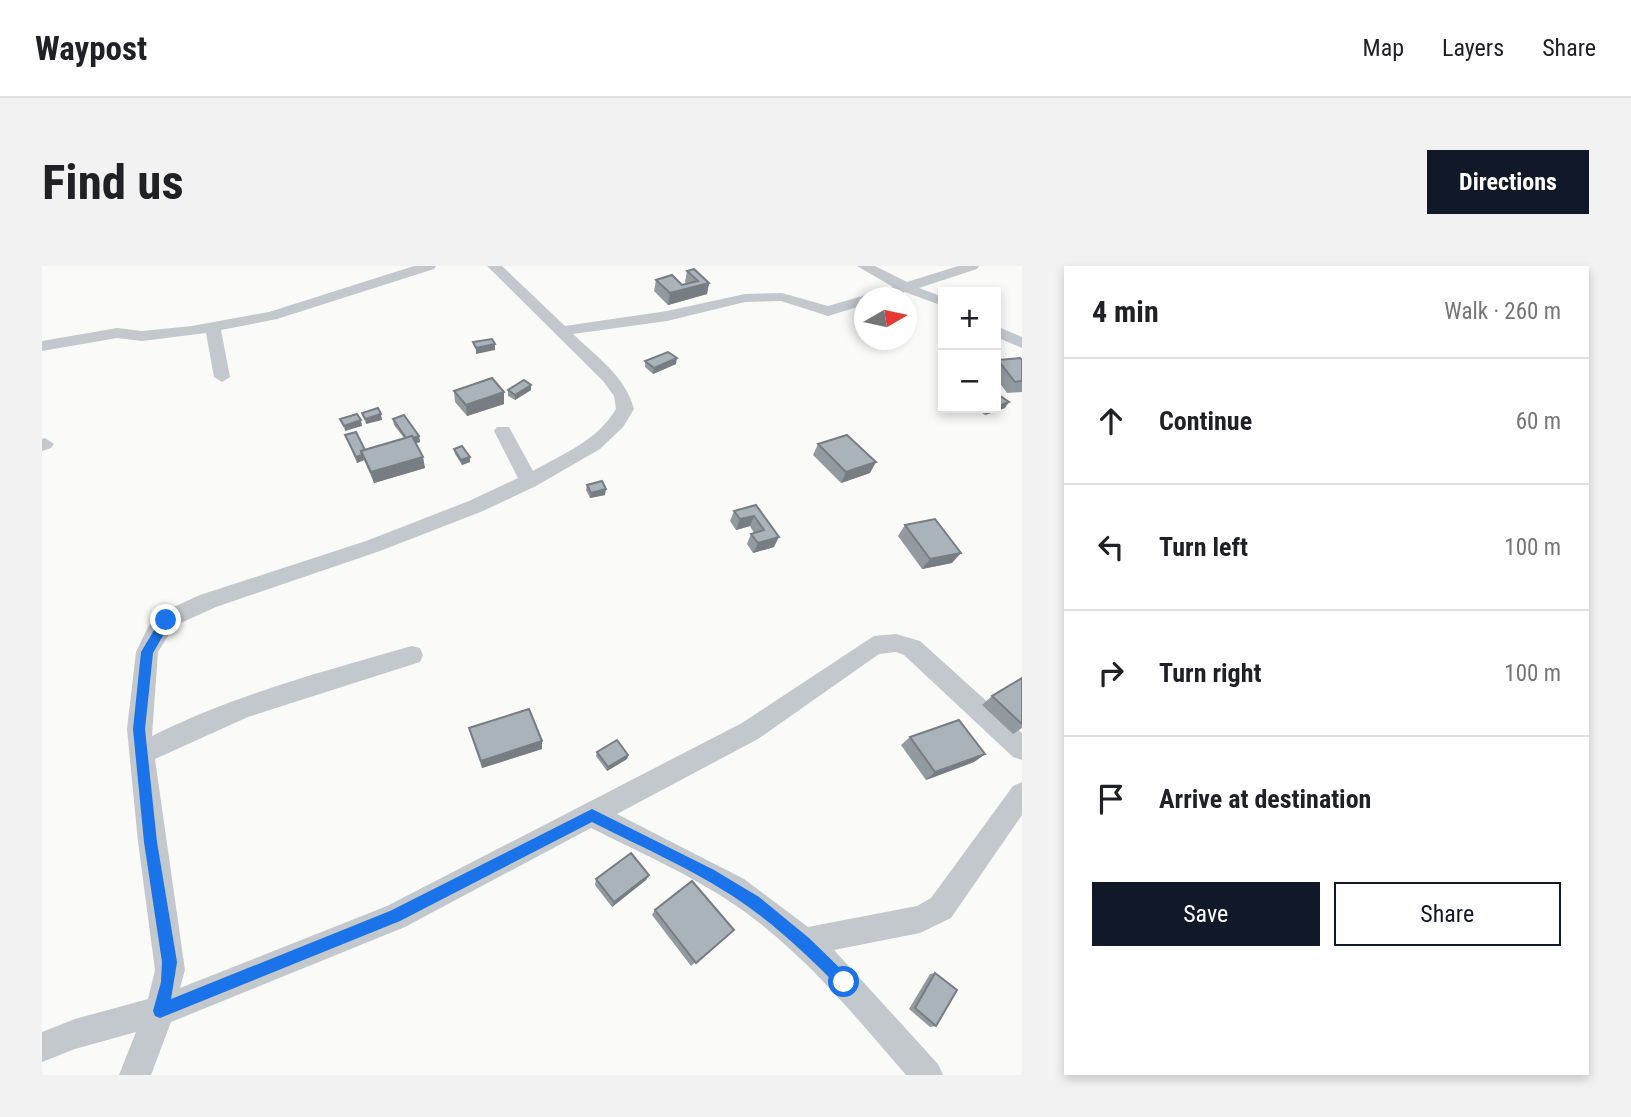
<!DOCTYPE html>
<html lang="en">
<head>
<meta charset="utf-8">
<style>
	:root { --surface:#fff; --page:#f2f2f2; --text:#202124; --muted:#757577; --line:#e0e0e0; --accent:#111827 }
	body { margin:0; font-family:"Roboto Condensed",sans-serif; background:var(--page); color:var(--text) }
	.controls { position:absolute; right:21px; top:21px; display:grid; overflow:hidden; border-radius:0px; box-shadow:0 4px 10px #0003 }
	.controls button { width:63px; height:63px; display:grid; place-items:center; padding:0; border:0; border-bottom:2px solid var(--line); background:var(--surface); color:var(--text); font:35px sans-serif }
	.compass { position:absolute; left:812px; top:21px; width:63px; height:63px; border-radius:50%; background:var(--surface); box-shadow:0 4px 10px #0003; rotate:81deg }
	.stop { position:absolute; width:21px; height:21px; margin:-16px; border:5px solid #1a73e8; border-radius:50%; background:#fff }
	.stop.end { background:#1a73e8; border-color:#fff; box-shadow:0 2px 7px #0008 }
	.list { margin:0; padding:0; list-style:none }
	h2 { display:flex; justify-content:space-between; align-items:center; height:91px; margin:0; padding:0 28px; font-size:30px }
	h2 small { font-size:23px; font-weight:400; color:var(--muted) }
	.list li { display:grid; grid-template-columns:46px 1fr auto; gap:21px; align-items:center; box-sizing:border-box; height:126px; padding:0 28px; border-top:2px solid var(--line) }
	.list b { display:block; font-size:26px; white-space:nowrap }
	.list em { font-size:23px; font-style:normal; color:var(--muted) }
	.actions { display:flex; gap:14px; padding:21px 28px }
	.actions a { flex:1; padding:16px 0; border:2px solid var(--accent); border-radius:0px; text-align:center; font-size:24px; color:var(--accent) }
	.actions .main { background:var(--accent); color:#fff }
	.icon { flex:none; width:38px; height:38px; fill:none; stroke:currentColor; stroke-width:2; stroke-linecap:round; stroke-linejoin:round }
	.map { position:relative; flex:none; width:980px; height:809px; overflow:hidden; border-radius:0px }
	header { display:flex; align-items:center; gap:42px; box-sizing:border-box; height:98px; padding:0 35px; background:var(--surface); border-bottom:2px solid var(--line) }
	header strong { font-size:33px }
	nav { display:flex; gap:38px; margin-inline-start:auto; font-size:24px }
	.intro { display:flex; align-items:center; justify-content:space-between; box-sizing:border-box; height:168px; padding:0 42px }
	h1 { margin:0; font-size:49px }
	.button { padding:18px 32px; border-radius:0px; background:var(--accent); color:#fff; font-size:24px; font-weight:700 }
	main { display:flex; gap:42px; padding:0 42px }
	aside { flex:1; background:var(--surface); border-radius:0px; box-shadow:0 4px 10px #0003 }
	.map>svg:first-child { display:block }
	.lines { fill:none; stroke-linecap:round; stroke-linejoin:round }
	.minor { fill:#c3c8cc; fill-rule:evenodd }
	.wall { fill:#929a9f }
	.shaded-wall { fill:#777d82 }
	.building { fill:#aab3b9; stroke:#777d82; stroke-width:2 }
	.route { fill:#1a73e8 }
</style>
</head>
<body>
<header>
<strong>Waypost</strong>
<nav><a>Map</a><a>Layers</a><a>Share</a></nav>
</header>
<div class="intro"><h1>Find us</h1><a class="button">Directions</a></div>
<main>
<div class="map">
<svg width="980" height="809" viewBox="0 0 980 809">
	<rect width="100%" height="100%" fill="#fafaf8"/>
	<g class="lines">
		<g class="minor">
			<polygon points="372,0 394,0 392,3 235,53 179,64 188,111 180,116 172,111 164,67 100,75 75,72 0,85 0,75 75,62 100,65 150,60 227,46"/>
			<path d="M445,0H460L523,60L625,45L703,28L740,27L786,40L851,21L815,0H833L865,16L916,0H937L935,3L877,22L901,31V40L863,26L847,32H822V39L786,50L739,35L703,36L625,55L531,68C554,90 584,111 592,143L581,161L558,183L494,220L441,245L338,285L174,341L132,360L116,386L110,470C192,429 282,405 370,380L378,382L381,389L378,396L206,451L113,493L143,704L138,722L345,640L700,457L832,370L854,368L878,375L980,467V494L971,491L862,389L854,386L837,388L716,473L575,548L702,613L766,661L875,640L889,632L971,520L980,516V549L909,652L878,667L792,684L896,798L901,809H864C814,751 766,692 703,646C656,612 601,588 549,562L363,661L129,756L109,809H77L94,766L33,783L0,796V766L33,753L106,733L113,704L96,576L85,463L94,386L106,361L116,348L158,329L324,275L427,235L476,212L452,165L455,161H467L491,205C521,188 556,174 574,143L572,130L561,115Z"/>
			<polygon points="954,60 980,71 980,82 954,71"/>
			<polygon points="3,172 12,178 9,182 0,185 0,173"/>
		</g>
	</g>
	<g class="wall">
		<polygon points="645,5 667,17 665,28 626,39 612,25 614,14 640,19 645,18 643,16"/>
		<polygon points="956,94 980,94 980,126 965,127 954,112 954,97"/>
		<polygon points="603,95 634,98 611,108 603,101"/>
		<polygon points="466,124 489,124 473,134 466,130"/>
		<polygon points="412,125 462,138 425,150 413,136"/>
		<polygon points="933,142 963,142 943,149"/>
		<polygon points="351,153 377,170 378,176 374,177 383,202 332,217 322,194 315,197 303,169 323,184 362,172 352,159"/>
		<polygon points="776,178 828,207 799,217 771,189"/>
		<polygon points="412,183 428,196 420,199 413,188"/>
		<polygon points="545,219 563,229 548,232 544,224"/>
		<polygon points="714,239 732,281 711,287 705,278 709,268 712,267 708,260 694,264 688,255 692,245"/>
		<polygon points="863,259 910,297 880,303 856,270"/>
		<polygon points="980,412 980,462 971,468 940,439 950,430"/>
		<polygon points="427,462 500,483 440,502 429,470"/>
		<polygon points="868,471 943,488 932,496 884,514 859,479"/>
		<polygon points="555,486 586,489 585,493 565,505 554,490"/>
		<polygon points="607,609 604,614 570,641 553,619 554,613"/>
		<polygon points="613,644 692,664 649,700 610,649"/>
		<polygon points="893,707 894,760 888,761 867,743 888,708"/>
	</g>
	<g class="shaded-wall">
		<polygon points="667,17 665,28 626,39 628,27"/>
		<polygon points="453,78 453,84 434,88 434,82"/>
		<polygon points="635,92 634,98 611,108 612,102"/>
		<polygon points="489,119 489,124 473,134 473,129"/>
		<polygon points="462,126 462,138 425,150 424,139"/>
		<polygon points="967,136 963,142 943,149 947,144 954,142"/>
		<polygon points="339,148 340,154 324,158 323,153"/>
		<polygon points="319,154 320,160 303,165 302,160"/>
		<polygon points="377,170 378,176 366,180 365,174"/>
		<polygon points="320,189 322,194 315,197 314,191"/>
		<polygon points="381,191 383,202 332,217 329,206"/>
		<polygon points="428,191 428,196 420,199 419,194"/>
		<polygon points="834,196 828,207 799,217 804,206"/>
		<polygon points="564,223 563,229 548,232 549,227"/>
		<polygon points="712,250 708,260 694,264 698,253"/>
		<polygon points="737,271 732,281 711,287 716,277"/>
		<polygon points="919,287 910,297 880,303 888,293"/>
		<polygon points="500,475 500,483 440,502 439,495"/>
		<polygon points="943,488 932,496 884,514 893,506"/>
		<polygon points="586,489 585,493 565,505 566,501"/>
		<polygon points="607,609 604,614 570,641 572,636"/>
	</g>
	<g class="building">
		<polygon points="652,3 667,17 628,27 614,14 630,9 640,19 656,15 645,5"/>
		<polygon points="450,73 453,78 434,82 431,76"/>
		<polygon points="626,86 635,92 612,102 603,95"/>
		<polygon points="978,92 980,94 980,115 973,116 956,94"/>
		<polygon points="450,112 462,126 424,139 412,125"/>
		<polygon points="482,114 489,119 473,129 466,124"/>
		<polygon points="954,127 967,136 954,141"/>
		<polygon points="336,142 339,148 323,153 320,147"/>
		<polygon points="315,148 319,154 302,160 298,153"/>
		<polygon points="362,149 377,170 371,172 370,170 364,172 351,153"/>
		<polygon points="314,166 323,184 319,185 320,189 314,191 303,169"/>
		<polygon points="805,169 834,196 804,206 776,178"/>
		<polygon points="370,170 381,191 329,206 319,185"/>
		<polygon points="420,180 428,191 419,194 412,183"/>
		<polygon points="560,215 564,223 549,227 545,219"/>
		<polygon points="714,239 737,271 716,277 709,268 722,264 712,250 698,253 692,245"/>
		<polygon points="893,253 919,287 888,293 863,259"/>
		<polygon points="980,412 980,458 950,430"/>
		<polygon points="487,443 500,475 439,495 427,462"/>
		<polygon points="917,454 943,488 893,506 868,471"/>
		<polygon points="575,474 586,489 566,501 555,486"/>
		<polygon points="589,587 607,609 572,636 554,613"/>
		<polygon points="650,615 692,664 654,697 613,644"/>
		<polygon points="893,707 915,724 894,760 873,742"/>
	</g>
	<path class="route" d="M124,350L130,354L111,387L103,463L115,576L135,696L129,733L348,645L550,543L672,604L717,631L767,672L807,711L810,716L807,721L802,723L797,721C769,693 740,665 708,642C660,607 603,583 550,556L358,655L118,752L113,750L111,745L119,716L120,696L102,576L91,463L99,386L120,351Z"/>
</svg>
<div class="controls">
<button>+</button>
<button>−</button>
</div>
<svg class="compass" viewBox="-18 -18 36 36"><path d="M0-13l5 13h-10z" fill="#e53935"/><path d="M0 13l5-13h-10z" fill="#757577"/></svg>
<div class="stop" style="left:802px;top:716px"></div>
<div class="stop end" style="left:124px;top:354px"></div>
</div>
<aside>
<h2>4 min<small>Walk · 260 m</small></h2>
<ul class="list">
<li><svg class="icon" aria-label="ahead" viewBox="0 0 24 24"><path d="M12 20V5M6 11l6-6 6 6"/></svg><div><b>Continue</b></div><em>60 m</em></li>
<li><svg class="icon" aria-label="left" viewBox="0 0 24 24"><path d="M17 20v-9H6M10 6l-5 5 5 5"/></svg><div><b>Turn left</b></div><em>100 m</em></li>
<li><svg class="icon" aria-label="right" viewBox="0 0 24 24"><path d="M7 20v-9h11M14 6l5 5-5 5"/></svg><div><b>Turn right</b></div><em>100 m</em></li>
<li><svg class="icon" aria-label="arrive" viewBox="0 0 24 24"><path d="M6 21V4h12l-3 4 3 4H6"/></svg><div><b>Arrive at destination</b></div></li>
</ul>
<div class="actions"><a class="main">Save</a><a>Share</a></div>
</aside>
</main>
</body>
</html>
